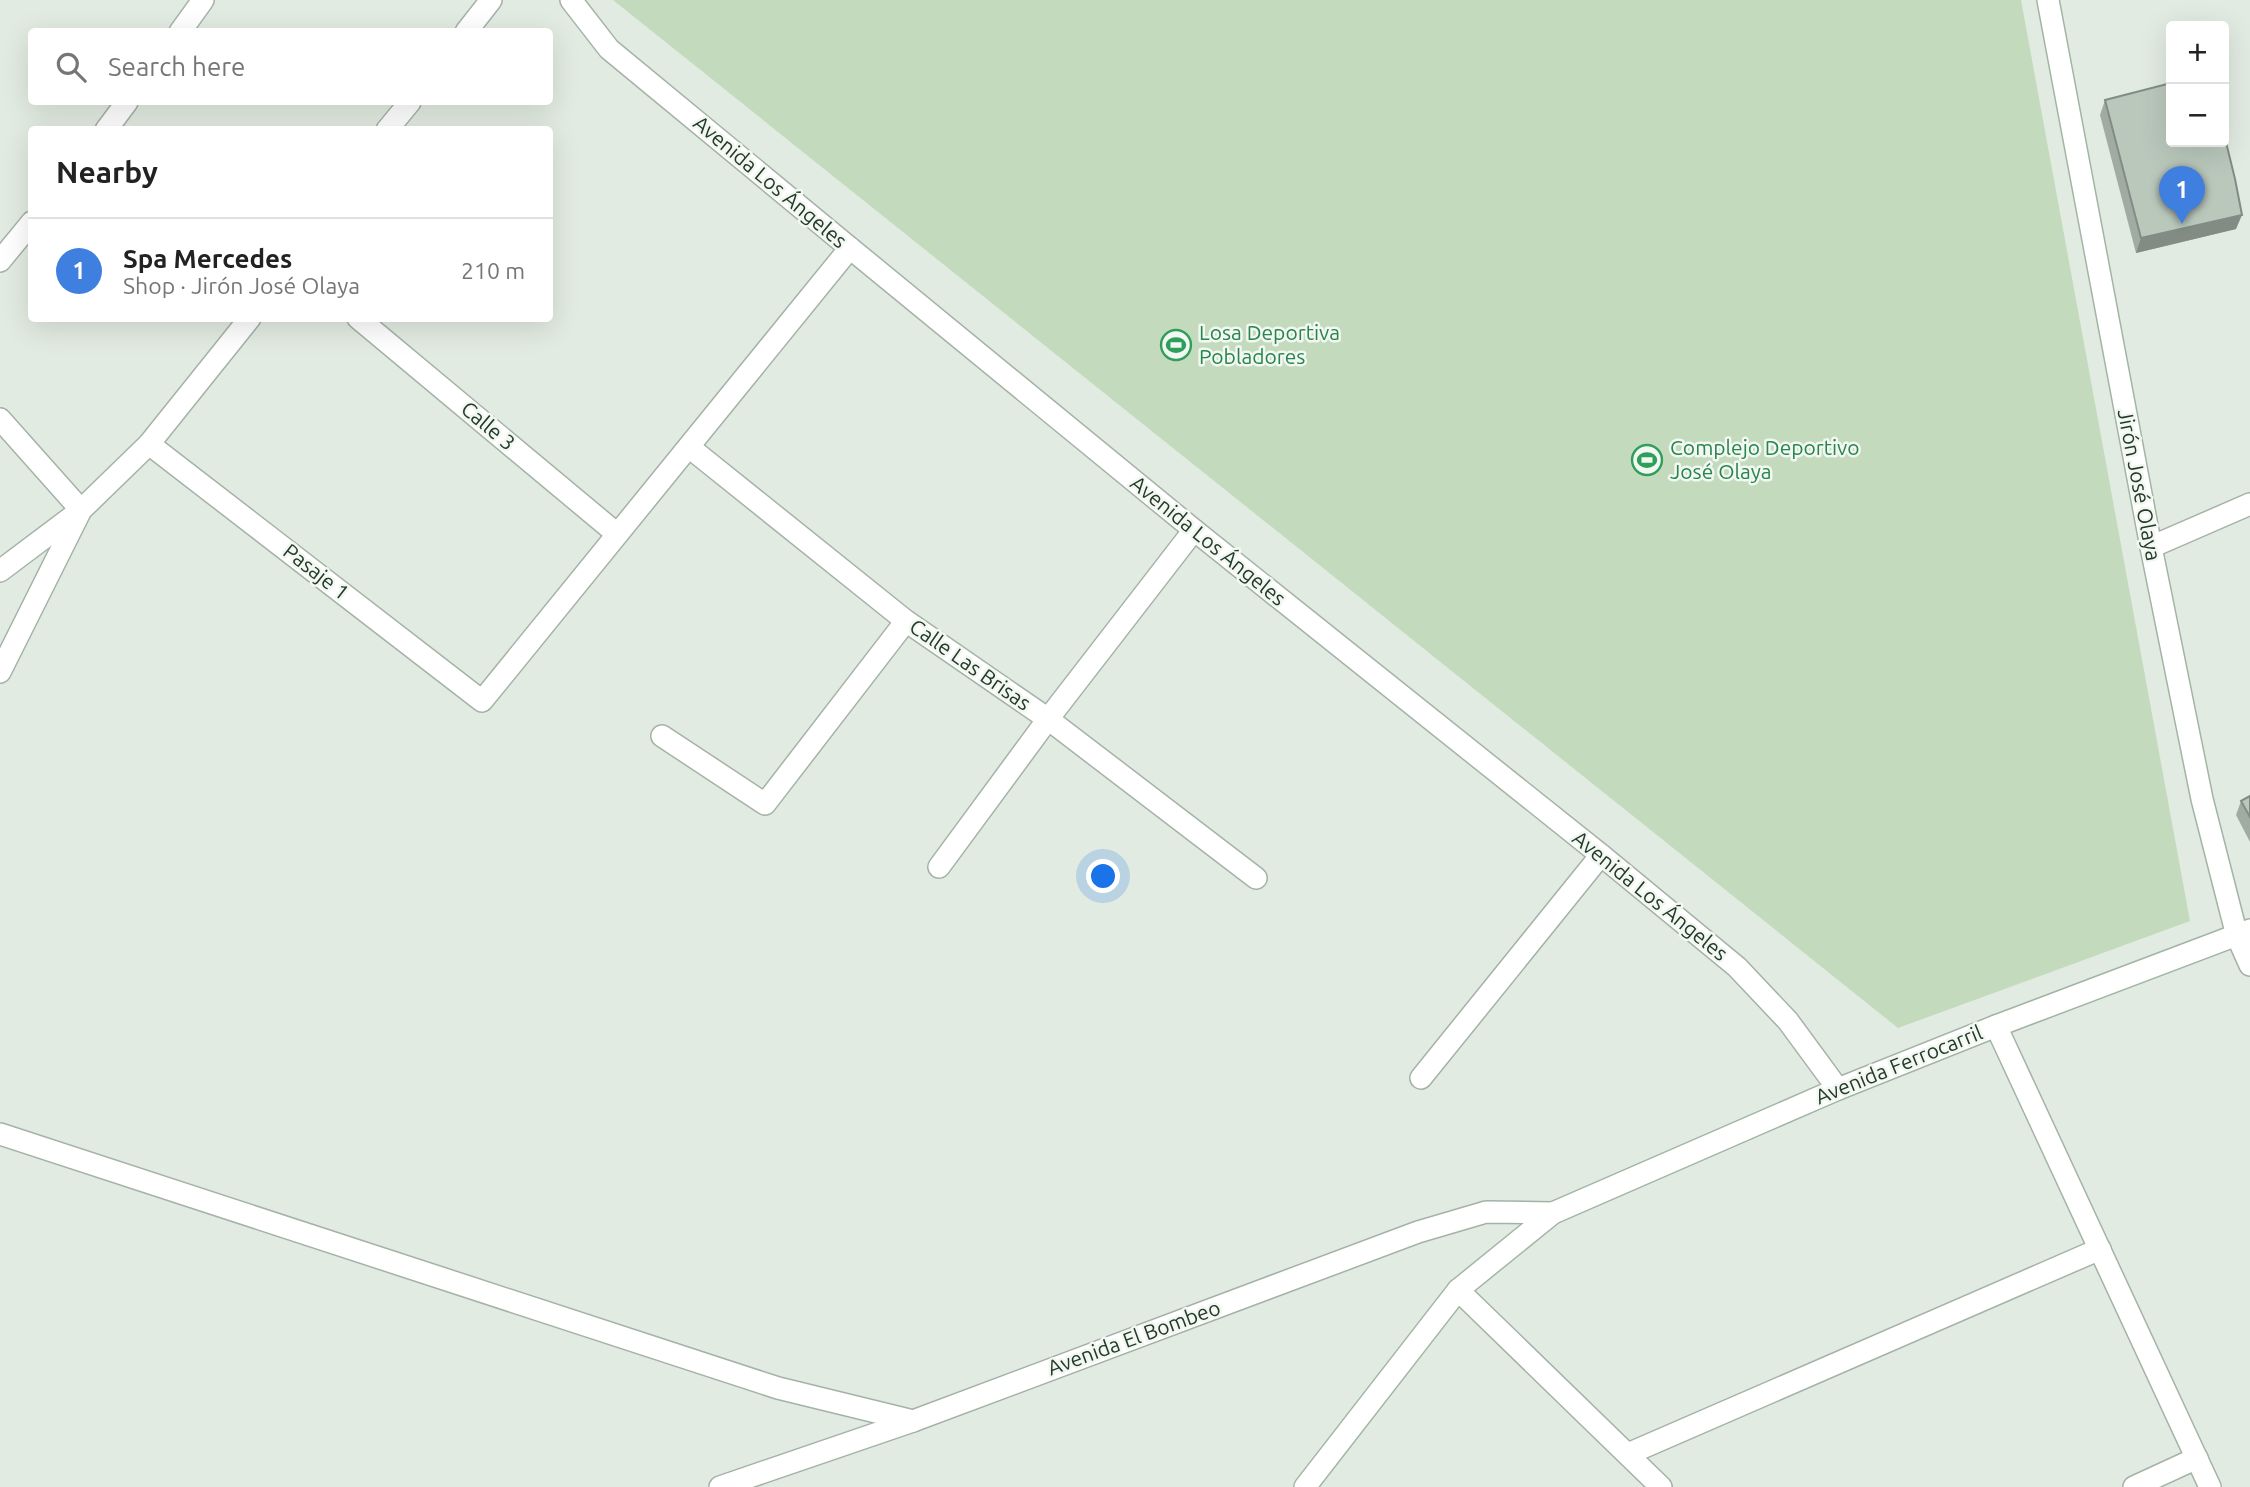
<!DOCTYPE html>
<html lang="en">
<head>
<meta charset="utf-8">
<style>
	:root { --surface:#fff; --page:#f6f6f6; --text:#222; --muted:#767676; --line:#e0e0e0; --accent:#0b8043 }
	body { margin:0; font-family:Ubuntu,sans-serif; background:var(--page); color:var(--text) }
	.controls { position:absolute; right:21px; top:21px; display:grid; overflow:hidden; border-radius:7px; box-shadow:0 7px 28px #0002 }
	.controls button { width:63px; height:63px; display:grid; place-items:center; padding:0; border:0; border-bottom:2px solid var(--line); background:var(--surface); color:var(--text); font:35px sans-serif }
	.you { position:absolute; left:1104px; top:877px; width:24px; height:24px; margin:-18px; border:5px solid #fff; border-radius:50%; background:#1a73e8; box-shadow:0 0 0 10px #1a73e833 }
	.badge { display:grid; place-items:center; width:46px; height:46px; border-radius:50%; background:var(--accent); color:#fff; font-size:23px; font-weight:700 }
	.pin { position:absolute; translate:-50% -58px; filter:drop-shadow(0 2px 4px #0008) }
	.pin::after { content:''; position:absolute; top:37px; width:24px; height:21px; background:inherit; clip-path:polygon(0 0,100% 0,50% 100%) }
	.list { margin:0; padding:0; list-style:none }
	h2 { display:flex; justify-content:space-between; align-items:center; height:91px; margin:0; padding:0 28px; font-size:30px }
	h2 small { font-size:23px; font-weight:400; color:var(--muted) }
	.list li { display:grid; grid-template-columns:46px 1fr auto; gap:21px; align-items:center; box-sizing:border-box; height:105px; padding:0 28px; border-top:2px solid var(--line) }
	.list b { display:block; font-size:26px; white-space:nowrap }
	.list p { margin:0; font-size:23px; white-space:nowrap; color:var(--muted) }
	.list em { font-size:23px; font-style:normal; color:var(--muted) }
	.icon { flex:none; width:38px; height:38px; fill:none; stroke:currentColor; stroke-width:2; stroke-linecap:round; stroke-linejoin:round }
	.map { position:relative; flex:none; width:2250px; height:1487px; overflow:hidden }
	.search { position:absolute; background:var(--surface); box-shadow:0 7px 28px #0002; left:28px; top:28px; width:525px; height:77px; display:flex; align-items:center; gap:18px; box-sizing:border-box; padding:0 24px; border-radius:7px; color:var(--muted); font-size:26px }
	.panel { position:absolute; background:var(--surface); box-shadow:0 7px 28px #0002; left:28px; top:126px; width:525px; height:196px; border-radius:7px }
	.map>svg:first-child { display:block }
	.green { fill:#c3dabd }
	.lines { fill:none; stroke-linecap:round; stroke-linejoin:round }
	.lane-casing { stroke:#a5b2a7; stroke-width:24 }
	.street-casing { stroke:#a5b2a7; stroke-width:24 }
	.secondary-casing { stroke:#a2b5a5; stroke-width:24 }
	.lane { stroke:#fff; stroke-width:21 }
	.street { stroke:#fff; stroke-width:21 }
	.secondary { stroke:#fff; stroke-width:21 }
	.wall { fill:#a0aca2 }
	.shaded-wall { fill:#828c84 }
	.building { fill:#bac8bc; stroke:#828c84; stroke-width:2 }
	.labels { text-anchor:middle; stroke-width:5; stroke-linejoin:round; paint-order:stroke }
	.street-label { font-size:21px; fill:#243a29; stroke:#f2f7f2 }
	.leisure-label { font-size:21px; fill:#27864d; stroke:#f2f7f2; text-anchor:start }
</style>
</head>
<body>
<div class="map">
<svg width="2250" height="1487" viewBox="0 0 2250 1487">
	<rect width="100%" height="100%" fill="#e2ebe2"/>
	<polygon class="green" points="613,0 2021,0 2190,921 1898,1028"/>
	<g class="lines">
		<g class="lane-casing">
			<polyline id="lane" points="0,1134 778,1388 913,1421"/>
		</g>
		<g class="street-casing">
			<g id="street">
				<polyline points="571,0 609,49 850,248 1194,530 1601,855 1737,967 1788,1021 1838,1089"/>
				<polyline points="180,32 203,0"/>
				<polyline points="466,32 491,0"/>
				<polyline points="106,130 127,102"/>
				<polyline points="387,130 410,102"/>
				<polyline points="0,261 32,222"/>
				<polyline points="358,318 617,534"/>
				<polyline points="0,419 81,510 0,571"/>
				<polyline points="149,444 482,701 850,248"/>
				<polyline points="689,447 906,621 1048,719 1256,878"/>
				<polyline points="2151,547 2250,504"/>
				<polyline points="0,672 81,510 149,444 250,318"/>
				<polyline points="662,736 765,804 906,621"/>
				<polyline points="939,867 1048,719 1194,530"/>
				<polyline points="2237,936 2250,965"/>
				<polyline points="1996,1026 2210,1487"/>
				<polyline points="1421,1078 1601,855"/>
				<polyline points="1458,1290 1661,1487"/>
				<polyline points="1628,1454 2100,1249"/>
				<polyline points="720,1487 913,1421 1418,1232 1486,1212 1553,1213"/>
				<polyline points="2134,1487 2197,1458"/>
			</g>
		</g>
		<g class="secondary-casing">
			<g id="secondary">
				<polyline points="2048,0 2151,547 2202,799 2237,936"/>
				<polyline points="1305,1487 1458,1290 1553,1213 1838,1089 1996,1026 2250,930"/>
			</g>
		</g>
		<use href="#lane" class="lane"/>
		<use href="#street" class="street"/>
		<use href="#secondary" class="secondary"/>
	</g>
	<g class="wall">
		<polygon points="2105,100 2236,229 2136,253 2100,115"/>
		<polygon points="2250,796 2250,842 2236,815 2241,801"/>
	</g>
	<polygon class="shaded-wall" points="2242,215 2236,229 2136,253 2141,238"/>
	<g class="building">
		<polygon points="2171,83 2171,142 2224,142 2224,134 2235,179 2242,215 2141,238 2105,100"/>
		<polygon points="2250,796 2250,817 2241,801"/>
	</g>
	<defs>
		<g id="stadium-ring" transform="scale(1.575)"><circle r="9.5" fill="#f2f7f2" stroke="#2e9e5b" stroke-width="1.5"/><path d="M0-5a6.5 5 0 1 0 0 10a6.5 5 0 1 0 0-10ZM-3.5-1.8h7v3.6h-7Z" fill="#2e9e5b"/></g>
	</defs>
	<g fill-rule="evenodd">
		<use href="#stadium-ring" x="1176" y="345"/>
		<use href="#stadium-ring" x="1647" y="460"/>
	</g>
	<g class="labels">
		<g class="street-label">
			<text transform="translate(770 182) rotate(40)" y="7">Avenida Los Ángeles</text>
			<text transform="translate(488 426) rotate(40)" y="7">Calle 3</text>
			<text transform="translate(2139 485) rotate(79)" y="7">Jirón José Olaya</text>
			<text transform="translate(1208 541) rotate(39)" y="7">Avenida Los Ángeles</text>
			<text transform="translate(316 572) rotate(38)" y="7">Pasaje 1</text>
			<text transform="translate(970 665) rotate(35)" y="7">Calle Las Brisas</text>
			<text transform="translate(1650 896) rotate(39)" y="7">Avenida Los Ángeles</text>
			<text transform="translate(1899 1065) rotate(-22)" y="7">Avenida Ferrocarril</text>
			<text transform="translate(1134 1338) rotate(-20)" y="7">Avenida El Bombeo</text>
		</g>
		<g class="leisure-label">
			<text x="1199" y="340">Losa Deportiva<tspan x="1199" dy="24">Pobladores</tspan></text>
			<text x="1670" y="455">Complejo Deportivo<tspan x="1670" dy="24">José Olaya</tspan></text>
		</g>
	</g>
</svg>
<div class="controls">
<button>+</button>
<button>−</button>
</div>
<div class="you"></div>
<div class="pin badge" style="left:2182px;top:224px;background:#3f7fe0">1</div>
<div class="search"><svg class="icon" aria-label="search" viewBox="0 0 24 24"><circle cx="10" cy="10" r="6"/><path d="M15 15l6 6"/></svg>Search here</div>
<section class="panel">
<h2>Nearby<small></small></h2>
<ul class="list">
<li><span class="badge" style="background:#3f7fe0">1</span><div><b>Spa Mercedes</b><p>Shop · Jirón José Olaya</p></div><em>210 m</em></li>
</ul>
</section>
</div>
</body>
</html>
